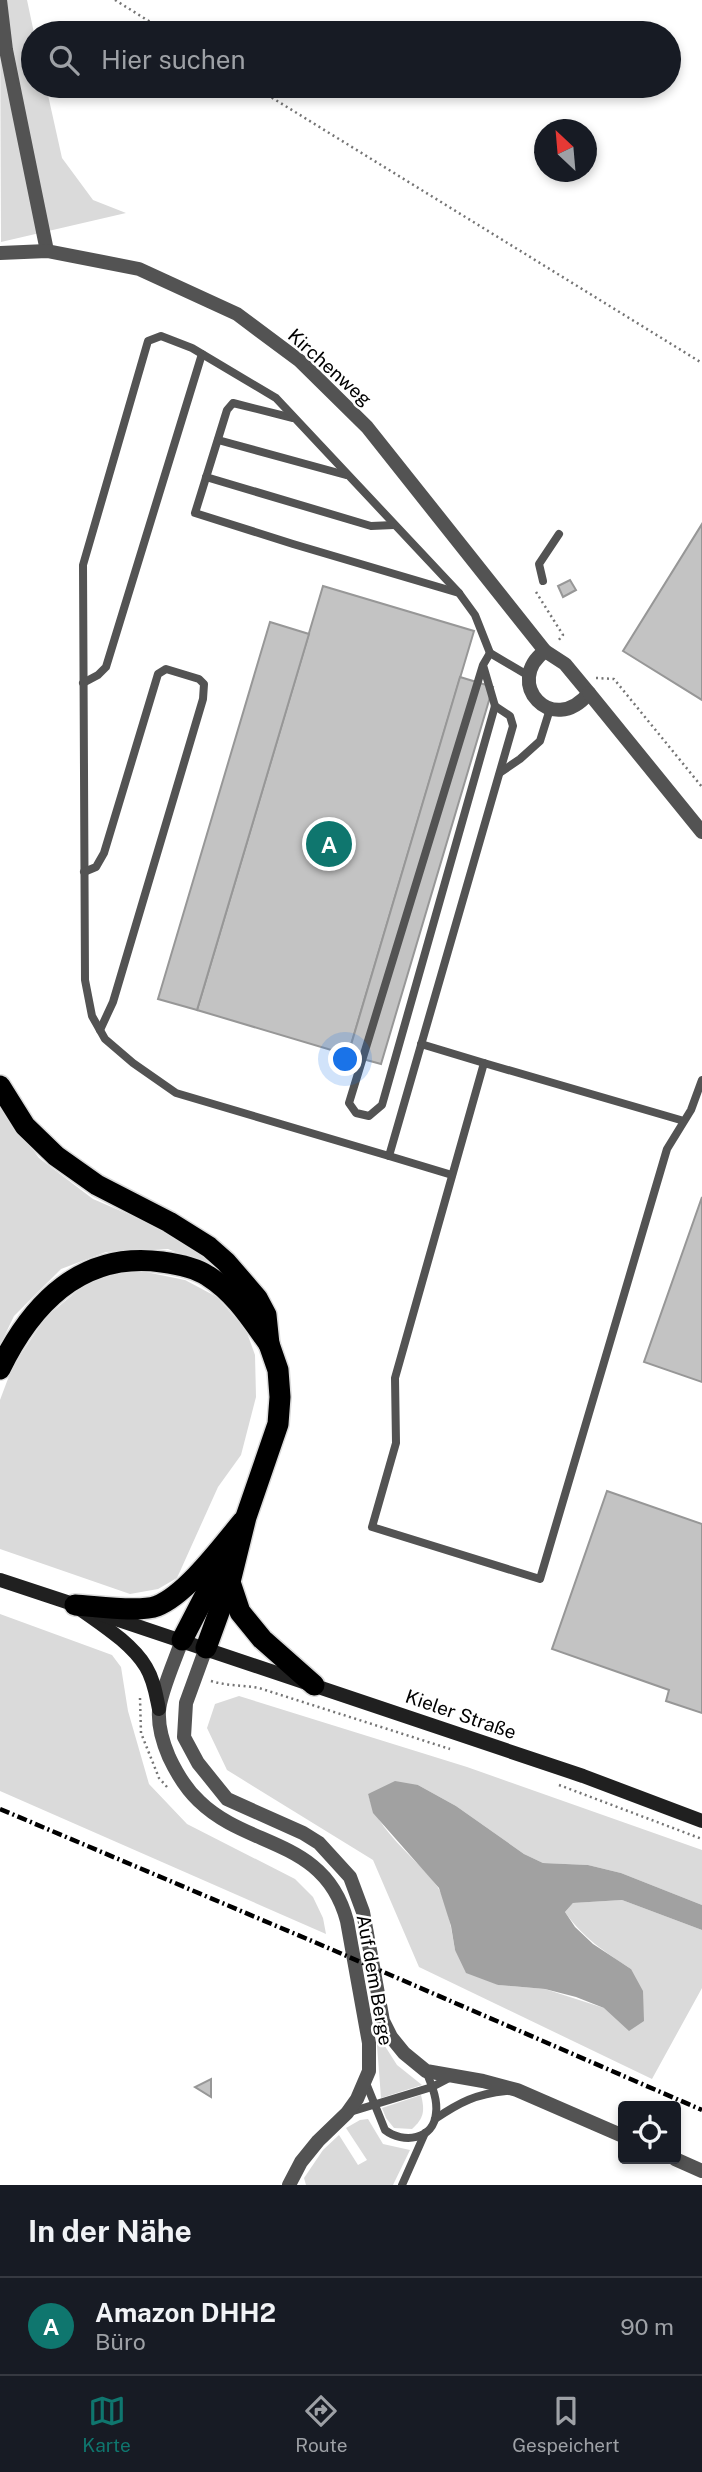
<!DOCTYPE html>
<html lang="de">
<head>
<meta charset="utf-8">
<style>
	:root { --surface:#171b24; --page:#242831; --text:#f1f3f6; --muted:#9ea1a6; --line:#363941; --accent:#0f766e }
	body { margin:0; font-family:"Public Sans",sans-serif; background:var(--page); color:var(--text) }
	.controls { position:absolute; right:21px; bottom:21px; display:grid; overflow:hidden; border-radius:7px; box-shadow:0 4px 10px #0003 }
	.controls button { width:63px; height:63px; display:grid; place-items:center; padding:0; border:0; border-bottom:2px solid var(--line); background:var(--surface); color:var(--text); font:35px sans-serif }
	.compass { position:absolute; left:534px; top:119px; width:63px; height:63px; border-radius:50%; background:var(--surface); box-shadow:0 4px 10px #0003; rotate:334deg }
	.you { position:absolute; left:346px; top:1060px; width:24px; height:24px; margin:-18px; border:5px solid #fff; border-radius:50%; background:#1a73e8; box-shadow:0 0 0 10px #1a73e833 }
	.badge { display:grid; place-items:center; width:46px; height:46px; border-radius:50%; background:var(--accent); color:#fff; font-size:23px; font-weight:700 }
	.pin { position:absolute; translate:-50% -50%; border:4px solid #fff; box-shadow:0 2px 7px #0006 }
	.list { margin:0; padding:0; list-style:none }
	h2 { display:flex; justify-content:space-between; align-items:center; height:91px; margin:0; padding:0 28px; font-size:30px }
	h2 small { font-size:23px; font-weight:400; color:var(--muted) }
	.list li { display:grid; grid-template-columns:46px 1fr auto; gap:21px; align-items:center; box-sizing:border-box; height:98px; padding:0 28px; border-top:2px solid var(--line) }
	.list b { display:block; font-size:26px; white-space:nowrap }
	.list p { margin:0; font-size:23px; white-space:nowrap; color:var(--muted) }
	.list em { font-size:23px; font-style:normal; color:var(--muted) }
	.icon { flex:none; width:38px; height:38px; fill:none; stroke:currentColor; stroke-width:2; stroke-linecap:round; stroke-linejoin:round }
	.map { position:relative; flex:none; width:702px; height:2185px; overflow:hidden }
	.search { position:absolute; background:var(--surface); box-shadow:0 4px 10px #0003; left:21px; right:21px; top:21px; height:77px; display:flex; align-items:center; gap:18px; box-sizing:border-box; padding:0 24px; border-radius:38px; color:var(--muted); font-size:26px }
	.sheet { height:189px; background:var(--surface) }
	nav { display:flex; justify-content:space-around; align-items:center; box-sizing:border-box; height:98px; border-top:2px solid var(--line); background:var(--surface); font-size:19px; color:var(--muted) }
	nav a { display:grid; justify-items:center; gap:4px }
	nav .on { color:var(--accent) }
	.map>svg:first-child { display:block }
	.green { fill:#dadada }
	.water { fill:#a1a1a1 }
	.building { fill:#c3c3c3; stroke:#979797; stroke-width:2 }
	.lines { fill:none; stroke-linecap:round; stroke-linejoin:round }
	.highway-casing { stroke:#dbdbdb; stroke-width:24 }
	.path { stroke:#757575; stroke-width:2.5; stroke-dasharray:2 3.5; stroke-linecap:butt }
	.lane { stroke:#535353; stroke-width:8 }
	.street { stroke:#535353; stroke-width:14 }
	.secondary { stroke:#202020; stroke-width:14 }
	.highway { stroke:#000; stroke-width:21 }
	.rail { stroke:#000; stroke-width:4.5; stroke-dasharray:10 3.5 2 3.5; stroke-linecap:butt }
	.labels { text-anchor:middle; stroke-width:5; stroke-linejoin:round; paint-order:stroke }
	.street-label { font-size:19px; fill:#000; stroke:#fff }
</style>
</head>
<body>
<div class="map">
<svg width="702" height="2185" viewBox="0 0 702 2185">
	<rect width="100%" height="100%" fill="#fff"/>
	<g class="green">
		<polygon points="0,0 27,0 34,33 33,86 46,86 62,158 93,200 126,213 1,242"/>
		<polygon points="0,1105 39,1158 93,1199 172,1233 212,1259 242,1292 210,1266 168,1249 106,1252 61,1269 14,1316 0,1345"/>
		<polygon points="141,1271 185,1280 217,1297 246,1330 255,1355 256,1397 241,1455 218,1487 177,1578 158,1589 130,1594 0,1549 0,1400 12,1368 45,1318 77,1291 105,1273"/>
		<polygon points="0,1614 112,1655 121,1667 128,1711 149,1784 187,1824 295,1879 313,1897 323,1918 326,1934 0,1791"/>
		<path d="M239,1696L467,1767L702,1850V1905L621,1873L588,1865L543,1863L524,1854L456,1806L418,1785L368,1794C378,1833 414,1855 437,1886C447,1901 452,1932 455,1950L498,1985L545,1989L604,2008L631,1969C605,1952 583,1938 565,1912L573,1903L622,1900L702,1930V1988L652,2079L419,1967L373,1860L227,1770L207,1728L215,1704Z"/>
		<polygon points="376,2032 397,2065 422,2085 381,2098"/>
		<path d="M421,2095C425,2111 424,2118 412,2129L394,2128L386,2118L382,2108Z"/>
		<polygon points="368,2119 383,2144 410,2150 393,2185 306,2185 304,2178 323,2150 339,2135 358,2165 367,2160 346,2128 360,2120"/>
	</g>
	<polygon class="water" points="395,1781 418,1785 456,1806 524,1854 543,1863 588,1865 621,1873 702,1905 702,1930 622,1900 573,1903 565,1912 575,1927 593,1944 631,1969 643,1991 644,2021 629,2031 604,2008 576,1997 545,1989 498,1985 466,1973 455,1950 451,1926 439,1888 373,1813 368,1794"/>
	<g class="building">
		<polygon points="702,524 702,700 623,651"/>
		<polygon points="570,580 576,590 563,597 558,586"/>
		<polygon points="323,586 474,631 348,1055 197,1010"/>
		<polygon points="270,622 309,634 197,1010 158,999"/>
		<polygon points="460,677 493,687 381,1064 348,1055"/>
		<polygon points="702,1197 702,1382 644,1362"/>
		<polygon points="607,1491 702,1524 702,1713 666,1701 669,1690 552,1649"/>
		<polygon points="211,2079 211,2097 195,2087"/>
	</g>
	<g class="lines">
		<g class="highway-casing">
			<g id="highway">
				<polyline points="0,1086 25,1126 56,1156 97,1185 169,1222 209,1247 226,1262 257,1298 266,1315 269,1344 278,1370 280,1397 278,1424 246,1517 230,1582 206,1648"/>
				<path d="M0,1369C32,1303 82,1251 162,1262C177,1264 196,1268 208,1276C235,1293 251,1319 269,1344"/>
				<polyline points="230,1582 240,1612 262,1639 314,1685"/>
				<path d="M75,1605C95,1606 139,1613 157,1606C187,1594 222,1546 243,1521"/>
				<polyline points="182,1640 227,1553"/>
			</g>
		</g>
		<g class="path">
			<polyline points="115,0 168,33"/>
			<polyline points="253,86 702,363"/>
			<polyline points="536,592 563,635 557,642"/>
			<polyline points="596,678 614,679 702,787"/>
			<path d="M211,1681C227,1686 243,1685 259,1688L450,1749"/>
			<polyline points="140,1698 141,1733 159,1778 167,1787"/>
			<polyline points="559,1785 702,1839"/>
		</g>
		<g class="lane">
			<polyline points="293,418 233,403 227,410 195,513 293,544 459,593 475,615 490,653 529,676"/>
			<polyline points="218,440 346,475"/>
			<polyline points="206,477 371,526 394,525"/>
			<polyline points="543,581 539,564 559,534"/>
			<polyline points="459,593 276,398 192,348 161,336 148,341 83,565 85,980 92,1016 105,1039 133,1063 176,1093 389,1156 513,726 510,716 495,706"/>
			<polyline points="483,665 349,1103 356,1113 369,1116 382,1105 495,706 483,665 490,653"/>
			<polyline points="83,683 98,675 106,667 202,354"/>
			<polyline points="501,772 520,759 540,741 550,709"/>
			<polyline points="84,872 96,867 104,853 158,674 166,669 199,679 204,684 203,699 113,1002 100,1030"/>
			<polyline points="421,1044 484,1063"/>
			<polyline points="684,1121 484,1063 395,1378 396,1443 372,1527 540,1579 667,1149 691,1110 702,1080"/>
			<polyline points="389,1156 452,1175"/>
			<path d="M366,2083L385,2130C403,2144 434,2140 436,2113C438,2099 431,2084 426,2071"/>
			<polyline points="350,2112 432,2087 453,2076"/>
			<path d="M435,2119C460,2102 476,2094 506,2091"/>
			<polyline points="402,2185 425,2133"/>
		</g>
		<g class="street">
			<polyline points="0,0 6,50 47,251"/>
			<polyline points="0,253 47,251 139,269 237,314 300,361 367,427 545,651"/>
			<path d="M545,651L565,664L589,693C552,738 503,682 545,651Z"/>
			<polyline points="589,693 702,832"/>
			<path d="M182,1640C176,1658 160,1693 159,1711C158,1727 163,1743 169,1757C177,1774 186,1789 199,1801C248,1849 325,1838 347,1921L369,2043V2071L357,2099L347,2113L318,2141L301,2162L289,2185"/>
			<polyline points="206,1648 186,1703 184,1737 198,1763 227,1799 303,1833 319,1843 350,1877 363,1912 383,2021 391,2037 404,2053 426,2071 483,2081 517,2090 623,2136"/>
			<polyline points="675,2159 702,2171"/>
		</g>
		<g class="secondary">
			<polyline points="0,1580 82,1607"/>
			<path d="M76,1606C99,1623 131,1642 146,1667C154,1680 156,1695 159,1709"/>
			<polyline points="101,1614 583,1776 702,1821"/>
		</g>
		<use href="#highway" class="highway"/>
		<polyline class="rail" points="0,1809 319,1944 702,2110"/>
	</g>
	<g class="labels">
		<g class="street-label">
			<text transform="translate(330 367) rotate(42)" y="7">Kirchenweg</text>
			<text transform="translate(461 1714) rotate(19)" y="7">Kieler Straße</text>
			<text transform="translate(375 1980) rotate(80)" y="7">Auf dem Berge</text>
		</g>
	</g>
</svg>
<div class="controls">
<button><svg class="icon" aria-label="locate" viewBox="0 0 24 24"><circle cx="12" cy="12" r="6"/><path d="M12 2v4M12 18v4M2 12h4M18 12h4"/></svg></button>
</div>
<svg class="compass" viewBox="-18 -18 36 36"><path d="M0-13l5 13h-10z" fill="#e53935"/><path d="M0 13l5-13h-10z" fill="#9ea1a6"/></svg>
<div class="you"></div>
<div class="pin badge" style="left:329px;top:844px">A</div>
<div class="search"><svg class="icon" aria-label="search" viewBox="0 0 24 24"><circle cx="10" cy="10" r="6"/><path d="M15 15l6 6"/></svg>Hier suchen</div>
</div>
<section class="sheet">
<h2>In der Nähe<small></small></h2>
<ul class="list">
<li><span class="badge">A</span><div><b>Amazon DHH2</b><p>Büro</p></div><em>90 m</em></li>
</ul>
</section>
<nav>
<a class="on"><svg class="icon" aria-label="map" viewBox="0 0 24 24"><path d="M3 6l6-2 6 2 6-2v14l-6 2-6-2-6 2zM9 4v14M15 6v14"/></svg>Karte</a>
<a><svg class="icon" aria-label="directions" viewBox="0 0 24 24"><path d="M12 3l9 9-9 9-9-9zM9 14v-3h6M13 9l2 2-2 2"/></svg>Route</a>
<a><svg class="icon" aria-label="saved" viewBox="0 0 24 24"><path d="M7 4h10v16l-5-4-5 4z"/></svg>Gespeichert</a>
</nav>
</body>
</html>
